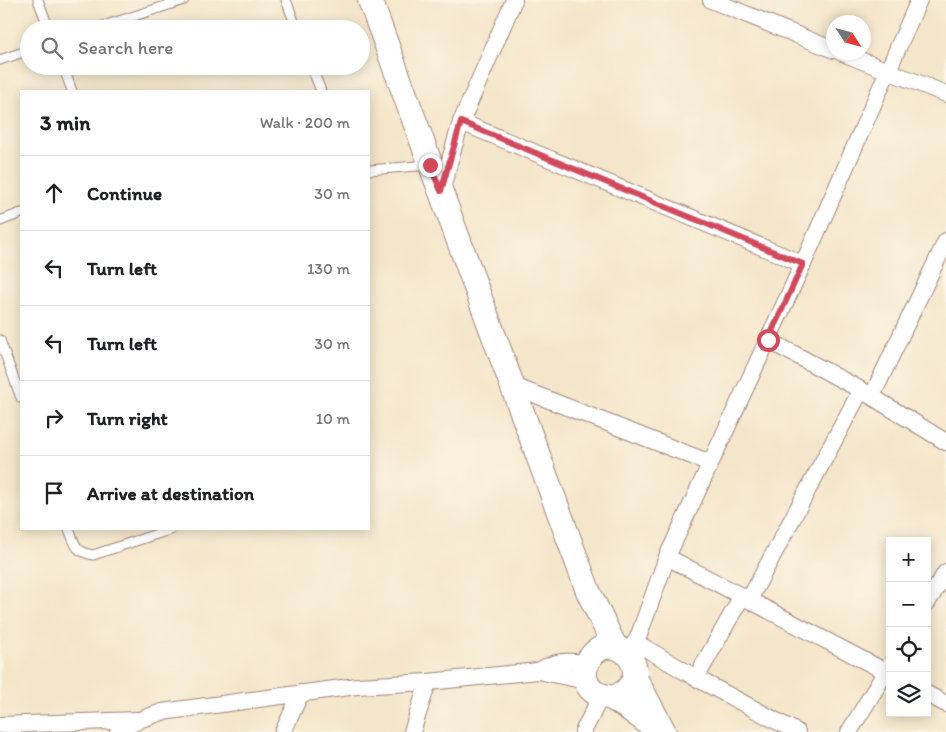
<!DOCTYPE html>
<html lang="en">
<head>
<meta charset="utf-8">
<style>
	:root { --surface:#fff; --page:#f6f6f6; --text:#202124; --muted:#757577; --line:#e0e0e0 }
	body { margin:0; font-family:Itim,sans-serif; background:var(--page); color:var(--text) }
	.controls { position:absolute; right:15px; bottom:15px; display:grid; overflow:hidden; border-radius:0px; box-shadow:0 2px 12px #0003 }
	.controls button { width:45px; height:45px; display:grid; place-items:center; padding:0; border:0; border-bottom:1px solid var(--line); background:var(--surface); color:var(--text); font:25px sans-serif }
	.compass { position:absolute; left:826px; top:15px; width:45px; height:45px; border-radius:50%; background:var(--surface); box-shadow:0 2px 12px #0003; rotate:126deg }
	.stop { position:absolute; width:15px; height:15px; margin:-11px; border:4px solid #d1495b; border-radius:50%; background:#fff }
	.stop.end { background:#d1495b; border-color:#fff; box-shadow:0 1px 5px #0008 }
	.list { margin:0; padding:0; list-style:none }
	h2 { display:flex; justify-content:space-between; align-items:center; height:65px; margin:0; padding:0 20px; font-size:21px }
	h2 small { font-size:16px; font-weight:400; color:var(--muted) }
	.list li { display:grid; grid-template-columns:32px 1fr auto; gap:15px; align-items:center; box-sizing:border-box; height:75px; padding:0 20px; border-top:1px solid var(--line) }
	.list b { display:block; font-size:19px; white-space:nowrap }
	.list em { font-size:16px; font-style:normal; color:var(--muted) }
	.icon { flex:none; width:28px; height:28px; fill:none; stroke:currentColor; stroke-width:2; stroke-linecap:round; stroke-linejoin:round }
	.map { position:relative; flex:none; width:946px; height:732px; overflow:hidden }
	.search { position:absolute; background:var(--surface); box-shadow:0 2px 12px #0003; left:20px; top:20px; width:350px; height:55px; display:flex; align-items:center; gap:12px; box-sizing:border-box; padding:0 18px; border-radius:28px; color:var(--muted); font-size:19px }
	.panel { position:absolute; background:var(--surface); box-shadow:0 2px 12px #0003; left:20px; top:90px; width:350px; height:440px; border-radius:0px }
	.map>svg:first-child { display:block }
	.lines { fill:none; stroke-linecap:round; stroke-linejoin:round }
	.lane-casing { stroke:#9f827a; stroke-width:11 }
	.street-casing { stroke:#9f827a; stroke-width:18 }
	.secondary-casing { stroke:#9f827a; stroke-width:26 }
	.lane { stroke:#fff; stroke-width:9 }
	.street { stroke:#fff; stroke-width:16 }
	.secondary { stroke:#fff; stroke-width:24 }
	.route { stroke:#d1495b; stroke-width:6 }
</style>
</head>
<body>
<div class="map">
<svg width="946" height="732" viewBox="0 0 946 732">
	<rect width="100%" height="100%" fill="#fcf5e5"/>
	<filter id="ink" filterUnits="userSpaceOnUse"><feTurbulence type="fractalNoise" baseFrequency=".02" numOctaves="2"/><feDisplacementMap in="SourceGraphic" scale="10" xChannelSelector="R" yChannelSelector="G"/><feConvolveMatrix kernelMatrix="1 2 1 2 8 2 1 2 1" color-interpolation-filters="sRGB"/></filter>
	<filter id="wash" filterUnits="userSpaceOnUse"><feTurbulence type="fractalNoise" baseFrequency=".0096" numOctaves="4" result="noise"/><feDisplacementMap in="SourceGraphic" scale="20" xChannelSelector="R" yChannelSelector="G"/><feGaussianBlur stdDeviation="1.12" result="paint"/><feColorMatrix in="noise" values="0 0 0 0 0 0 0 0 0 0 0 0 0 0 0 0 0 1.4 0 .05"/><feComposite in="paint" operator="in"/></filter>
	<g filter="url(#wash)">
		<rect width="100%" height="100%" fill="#f4e6ca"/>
	</g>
	<g filter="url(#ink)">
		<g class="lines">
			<g class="lane-casing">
				<g id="lane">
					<polyline points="38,0 49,29"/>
					<polyline points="286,0 297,29"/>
					<polyline points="94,29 184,0"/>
					<polyline points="0,60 29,50"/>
					<polyline points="63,66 72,91"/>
					<polyline points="311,66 321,91"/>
					<polyline points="369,170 429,165"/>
					<polyline points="0,221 21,213"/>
					<polyline points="0,340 21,398"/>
					<path d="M69,529C75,544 75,552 93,555L172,529"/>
				</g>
			</g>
			<g class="street-casing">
				<g id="street">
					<polyline points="711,0 834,50"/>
					<polyline points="840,52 946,94"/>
					<polyline points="461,122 803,264"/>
					<polyline points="441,191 461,122 514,0"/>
					<polyline points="768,340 861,390 946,442"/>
					<polyline points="511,385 710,463"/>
					<polyline points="872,396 946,241"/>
					<polyline points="667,557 890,674"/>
					<polyline points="749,600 861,390"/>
					<polyline points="927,603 946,572"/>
					<polyline points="635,642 696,678 797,732"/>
					<polyline points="631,657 667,557 803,264 919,0"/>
					<path d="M538,671C558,660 564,661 586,663"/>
					<polyline points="696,678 742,596"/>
					<polyline points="927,694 946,704"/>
					<polyline points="0,725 137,720"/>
					<polyline points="118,732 139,720 162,712 357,686 428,682 538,671 586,681"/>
					<polyline points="283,732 301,693"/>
					<polyline points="412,732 428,682"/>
					<polyline points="583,732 601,696"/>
					<polyline points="849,732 890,665"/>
				</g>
			</g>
			<g class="secondary-casing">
				<g id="secondary">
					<polyline points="370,0 588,591 615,647"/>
					<polyline points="635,678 664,732"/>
					<path d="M612,698C660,682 622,628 594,653C587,660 584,668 585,678C586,682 589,688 593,691C599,697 607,695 613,699C630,708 645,721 660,732"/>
				</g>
			</g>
			<use href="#lane" class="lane"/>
			<use href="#street" class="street"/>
			<use href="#secondary" class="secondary"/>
		</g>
	</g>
	<g class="lines" filter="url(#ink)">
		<polyline class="route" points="430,165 441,191 461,122 803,264 768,340"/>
	</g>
</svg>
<div class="controls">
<button>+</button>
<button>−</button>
<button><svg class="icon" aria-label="locate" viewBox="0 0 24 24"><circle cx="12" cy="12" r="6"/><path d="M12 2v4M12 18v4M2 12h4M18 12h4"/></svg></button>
<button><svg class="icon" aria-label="layers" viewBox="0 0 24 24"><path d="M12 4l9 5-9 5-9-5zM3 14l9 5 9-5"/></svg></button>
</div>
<svg class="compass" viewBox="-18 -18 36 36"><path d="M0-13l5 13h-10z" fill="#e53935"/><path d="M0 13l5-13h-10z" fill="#757577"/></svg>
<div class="stop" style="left:768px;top:340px"></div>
<div class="stop end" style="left:430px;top:165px"></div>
<div class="search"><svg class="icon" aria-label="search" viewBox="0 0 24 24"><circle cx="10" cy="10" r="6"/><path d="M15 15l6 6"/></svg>Search here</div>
<section class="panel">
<h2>3 min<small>Walk · 200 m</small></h2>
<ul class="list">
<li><svg class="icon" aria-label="ahead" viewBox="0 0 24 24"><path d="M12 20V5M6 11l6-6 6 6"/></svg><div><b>Continue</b></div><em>30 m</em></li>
<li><svg class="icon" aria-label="left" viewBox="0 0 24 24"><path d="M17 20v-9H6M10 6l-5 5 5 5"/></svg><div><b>Turn left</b></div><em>130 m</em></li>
<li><svg class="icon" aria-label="left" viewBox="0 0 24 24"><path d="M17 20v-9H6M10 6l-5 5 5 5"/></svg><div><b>Turn left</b></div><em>30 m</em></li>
<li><svg class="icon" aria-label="right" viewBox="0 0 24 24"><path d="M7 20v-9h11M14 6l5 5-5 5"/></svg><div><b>Turn right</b></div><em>10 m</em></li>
<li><svg class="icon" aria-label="arrive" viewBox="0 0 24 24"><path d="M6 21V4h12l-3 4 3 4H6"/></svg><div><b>Arrive at destination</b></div></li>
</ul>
</section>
</div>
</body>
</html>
